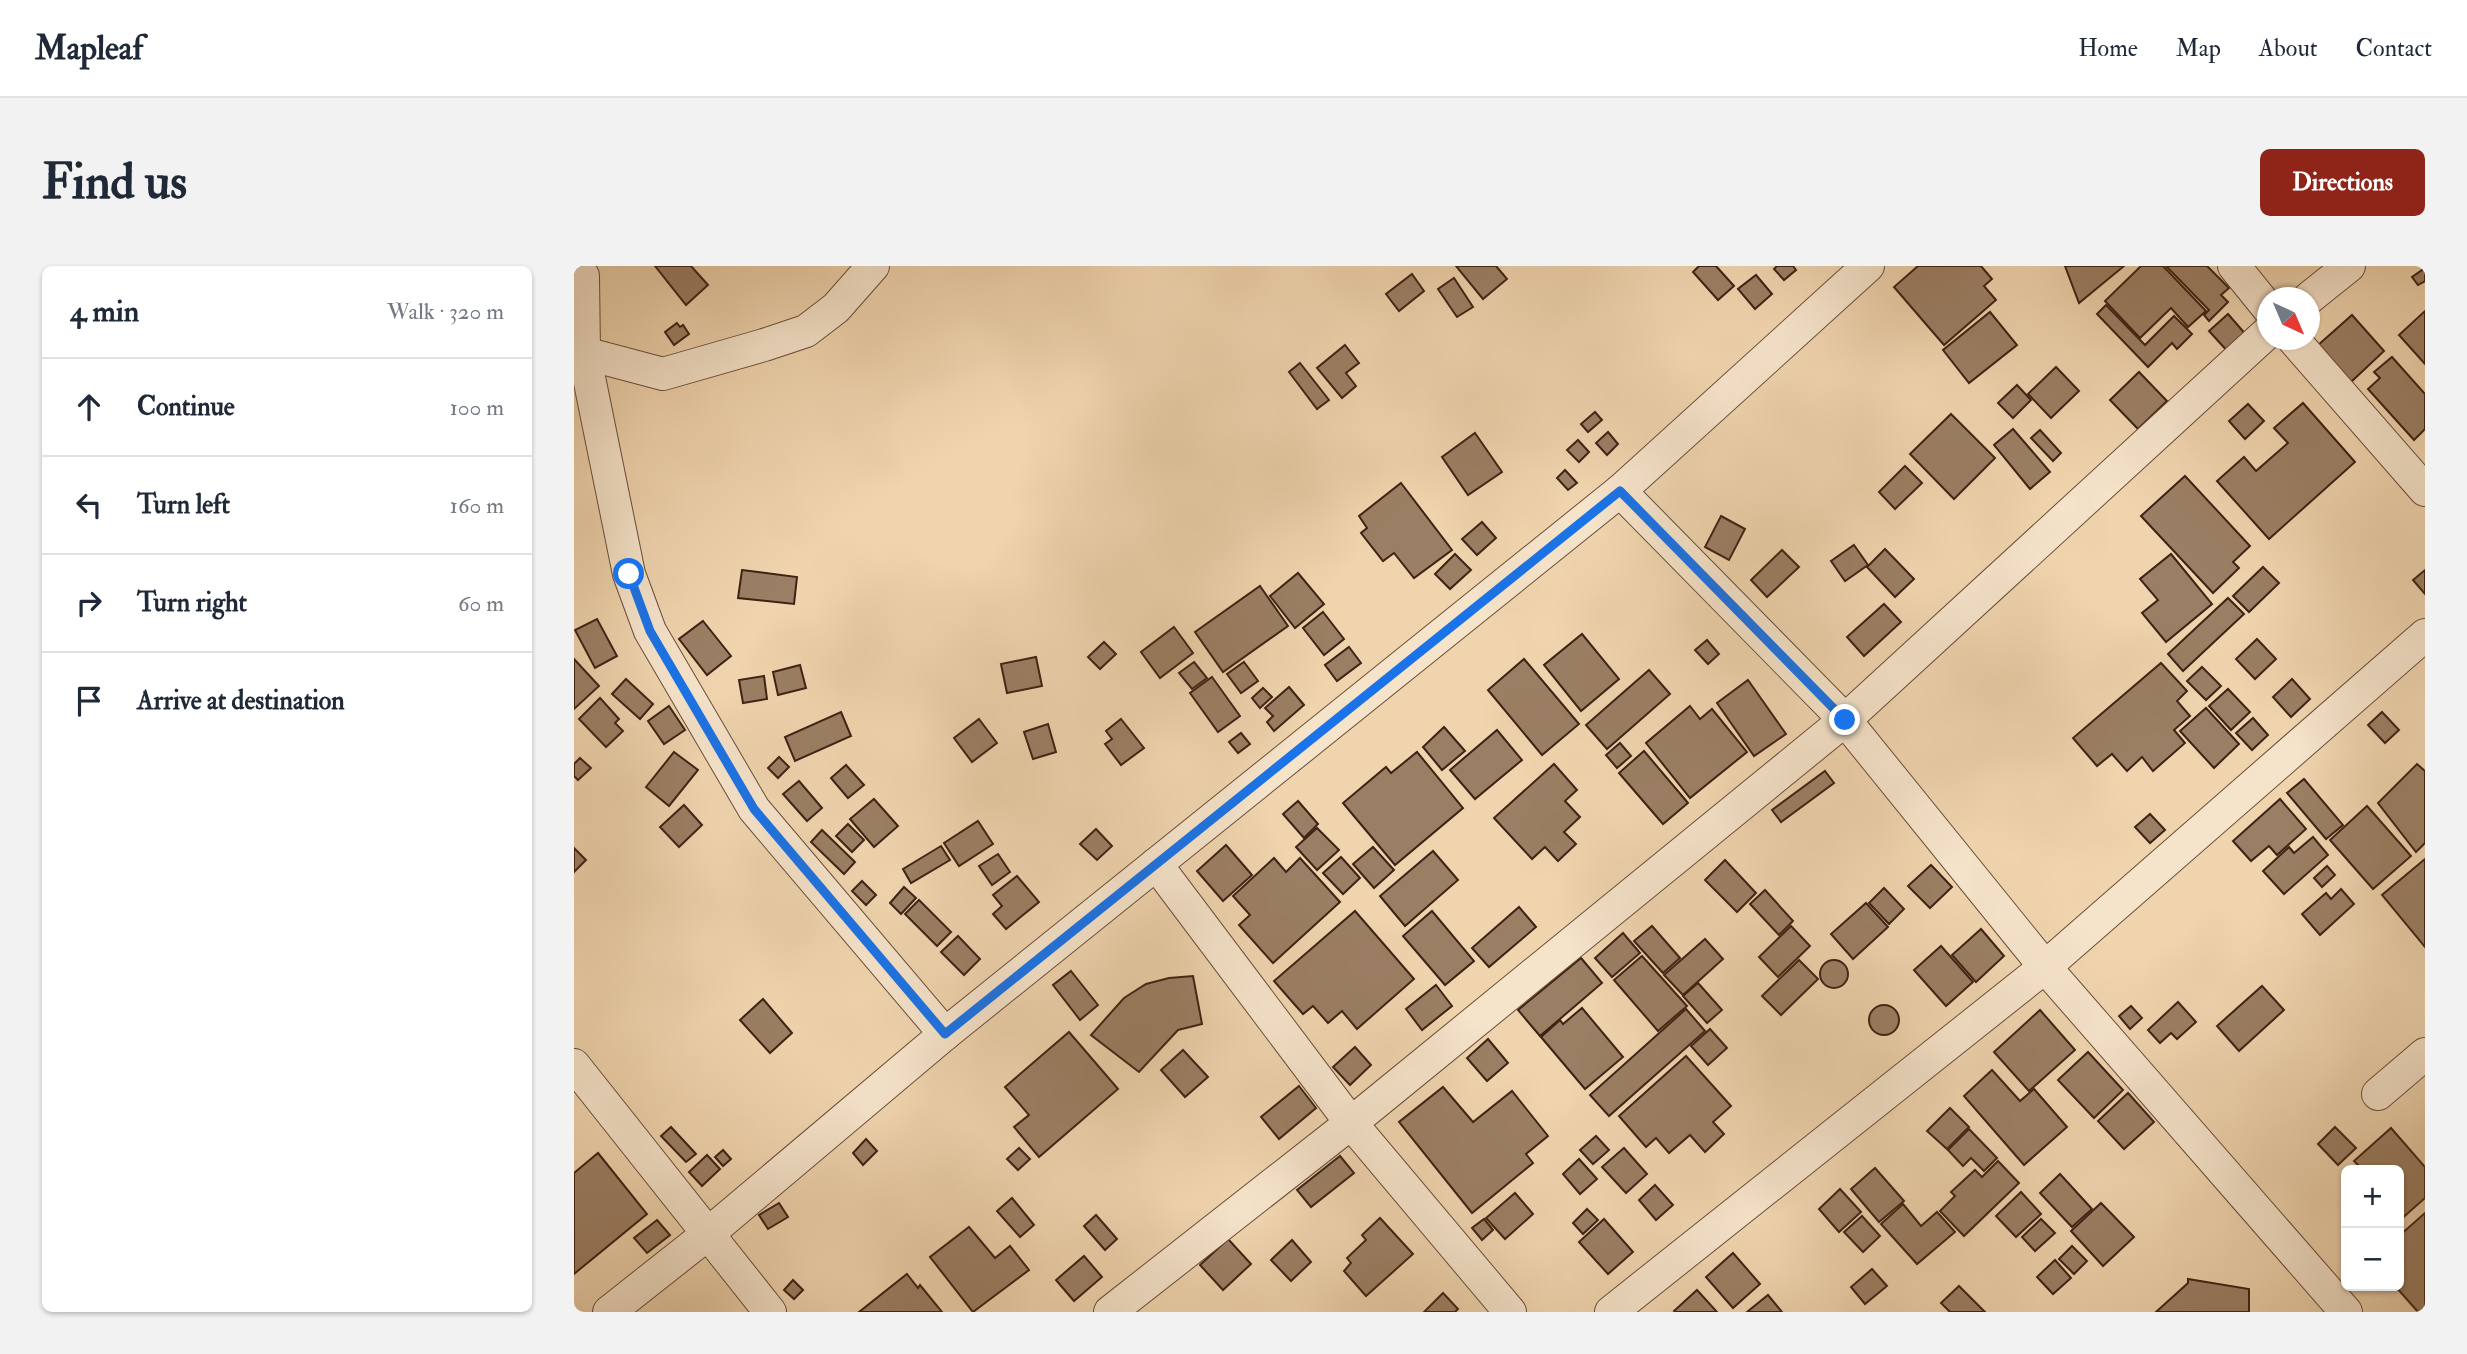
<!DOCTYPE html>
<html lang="en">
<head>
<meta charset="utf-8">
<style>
	:root { --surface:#fff; --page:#f2f2f3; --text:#1f2937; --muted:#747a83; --line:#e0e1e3; --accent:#8f2418 }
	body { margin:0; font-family:"IM FELL Double Pica",serif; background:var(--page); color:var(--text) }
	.controls { position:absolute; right:21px; bottom:21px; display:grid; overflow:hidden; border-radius:10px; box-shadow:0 2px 5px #0004 }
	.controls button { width:63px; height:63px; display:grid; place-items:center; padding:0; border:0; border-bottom:2px solid var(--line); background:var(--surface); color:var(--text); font:35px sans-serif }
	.compass { position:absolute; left:1683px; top:21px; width:63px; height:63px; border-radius:50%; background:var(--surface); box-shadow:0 2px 5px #0004; rotate:136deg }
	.stop { position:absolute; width:21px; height:21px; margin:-16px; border:5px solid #1a73e8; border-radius:50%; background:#fff }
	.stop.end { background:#1a73e8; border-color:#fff; box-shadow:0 2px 7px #0008 }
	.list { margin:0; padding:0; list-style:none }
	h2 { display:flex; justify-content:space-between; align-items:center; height:91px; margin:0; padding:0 28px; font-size:30px }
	h2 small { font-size:23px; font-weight:400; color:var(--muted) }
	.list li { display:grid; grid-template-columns:46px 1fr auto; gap:21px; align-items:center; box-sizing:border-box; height:98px; padding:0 28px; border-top:2px solid var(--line) }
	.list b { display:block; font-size:26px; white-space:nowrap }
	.list em { font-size:23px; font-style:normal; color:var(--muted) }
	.icon { flex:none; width:38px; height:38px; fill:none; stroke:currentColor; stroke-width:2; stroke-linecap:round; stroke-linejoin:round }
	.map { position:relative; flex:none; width:1851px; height:1046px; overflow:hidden; border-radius:10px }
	header { display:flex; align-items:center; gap:42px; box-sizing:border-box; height:98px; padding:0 35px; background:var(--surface); border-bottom:2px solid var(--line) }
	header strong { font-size:33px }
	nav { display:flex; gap:38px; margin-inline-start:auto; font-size:24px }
	.intro { display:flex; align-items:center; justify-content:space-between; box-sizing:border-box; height:168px; padding:0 42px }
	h1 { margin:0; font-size:49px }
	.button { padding:18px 32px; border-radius:10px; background:var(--accent); color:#fff; font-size:24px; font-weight:700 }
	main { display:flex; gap:42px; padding:0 42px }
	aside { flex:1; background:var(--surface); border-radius:10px; box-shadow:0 2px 5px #0004 }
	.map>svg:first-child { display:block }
	.building { fill:#9b7f64; stroke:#3f2214; stroke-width:2 }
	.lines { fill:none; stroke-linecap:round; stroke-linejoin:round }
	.street-casing { stroke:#6b4e3a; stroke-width:34 }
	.street { stroke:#f5e3ca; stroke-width:32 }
	.route { stroke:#1a73e8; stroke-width:9 }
</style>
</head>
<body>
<header>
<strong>Mapleaf</strong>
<nav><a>Home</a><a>Map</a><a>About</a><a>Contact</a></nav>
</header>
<div class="intro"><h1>Find us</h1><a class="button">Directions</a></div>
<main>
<aside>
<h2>4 min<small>Walk · 320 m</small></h2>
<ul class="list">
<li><svg class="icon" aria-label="ahead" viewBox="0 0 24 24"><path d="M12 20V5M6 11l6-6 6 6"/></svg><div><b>Continue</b></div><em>100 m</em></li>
<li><svg class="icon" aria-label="left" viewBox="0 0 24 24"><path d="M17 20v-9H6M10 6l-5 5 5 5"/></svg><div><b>Turn left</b></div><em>160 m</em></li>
<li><svg class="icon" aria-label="right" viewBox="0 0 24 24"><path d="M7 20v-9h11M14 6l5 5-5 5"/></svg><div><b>Turn right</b></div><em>60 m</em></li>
<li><svg class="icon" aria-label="arrive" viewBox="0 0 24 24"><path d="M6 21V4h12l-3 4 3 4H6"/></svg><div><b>Arrive at destination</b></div></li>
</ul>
</aside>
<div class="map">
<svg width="1851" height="1046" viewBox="0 0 1851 1046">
	<rect width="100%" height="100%" fill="#efd4ae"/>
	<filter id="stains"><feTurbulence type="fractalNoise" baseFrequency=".00286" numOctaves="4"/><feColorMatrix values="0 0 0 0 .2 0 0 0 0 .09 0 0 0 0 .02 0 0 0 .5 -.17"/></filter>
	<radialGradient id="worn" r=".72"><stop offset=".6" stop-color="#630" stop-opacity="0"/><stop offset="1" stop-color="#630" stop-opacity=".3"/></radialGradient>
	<g class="building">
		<polygon points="81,0 117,0 134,19 112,39"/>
		<polygon points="882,0 922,0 933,13 909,33"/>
		<polygon points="1125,0 1142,0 1160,20 1144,34 1119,6"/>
		<polygon points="1203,0 1219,0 1222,4 1210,14 1200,3"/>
		<polygon points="1344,0 1407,0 1418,13 1410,20 1422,34 1370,79 1320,21"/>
		<polygon points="1491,0 1550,0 1505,37"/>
		<polygon points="1567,0 1589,0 1632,45 1614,61 1597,42 1566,72 1531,35"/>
		<polygon points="1592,0 1633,0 1655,22 1647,29 1654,36 1635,55 1630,49 1635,44"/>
		<polygon points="1851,2 1851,15 1844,19 1838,11"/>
		<polygon points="838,8 850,25 825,45 812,28"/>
		<polygon points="1182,9 1198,28 1181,43 1164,23"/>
		<polygon points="880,12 899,41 883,51 864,23"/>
		<polygon points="1532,39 1571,79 1600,50 1618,68 1603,83 1598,77 1574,101 1523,48"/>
		<polygon points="1851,45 1851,98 1825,69"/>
		<polygon points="1416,46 1443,79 1395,117 1369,84"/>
		<polygon points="1654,48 1674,71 1656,88 1635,65"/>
		<polygon points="1778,49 1810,85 1777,116 1743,80"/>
		<polygon points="103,57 106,61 109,59 115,68 100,79 91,66"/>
		<polygon points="771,79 785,97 772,107 782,120 768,132 743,102"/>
		<polygon points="1818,91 1851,128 1851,163 1840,174 1794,123 1806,112 1800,106"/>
		<polygon points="726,97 755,134 743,143 715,106"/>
		<polygon points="1482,101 1505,125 1477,152 1454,128"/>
		<polygon points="1565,106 1593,135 1564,163 1536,134"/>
		<polygon points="1443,119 1457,134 1439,152 1424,137"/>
		<polygon points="1729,137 1781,196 1695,273 1643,215 1670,191 1682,205 1714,177 1700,162"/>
		<polygon points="1674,138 1690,155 1671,173 1655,155"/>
		<polygon points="1021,146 1028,154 1014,166 1007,158"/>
		<polygon points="1377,148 1421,192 1380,233 1336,188"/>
		<polygon points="1439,163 1476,206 1456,223 1420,179"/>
		<polygon points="1466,164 1487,187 1479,195 1457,172"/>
		<polygon points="1034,166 1044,178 1033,189 1022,177"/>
		<polygon points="901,167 928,206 894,229 868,191"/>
		<polygon points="1004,174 1015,186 1005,196 993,184"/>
		<polygon points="1331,200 1348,217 1321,243 1305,226"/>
		<polygon points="991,204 1003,217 994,224 983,212"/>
		<polygon points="1611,210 1676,280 1659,296 1665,302 1639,327 1567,250"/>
		<polygon points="827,217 878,284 840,312 820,287 809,295 787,267 793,262 785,250"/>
		<polygon points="1147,250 1171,263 1155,294 1131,281"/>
		<polygon points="908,256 922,272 903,289 888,273"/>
		<polygon points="1280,279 1294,299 1271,315 1257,295"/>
		<polygon points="1311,283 1340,313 1321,331 1293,301"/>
		<polygon points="1208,284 1225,301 1193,331 1177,314"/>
		<polygon points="881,288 897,304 876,323 861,308"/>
		<polygon points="1597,288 1638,338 1592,376 1568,347 1584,334 1566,313"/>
		<polygon points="1689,301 1705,317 1675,346 1659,330"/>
		<polygon points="168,304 223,311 220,338 164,332"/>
		<polygon points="1851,304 1851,328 1839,314"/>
		<polygon points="724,307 750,338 721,362 696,330"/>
		<polygon points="686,320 714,360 649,406 621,366"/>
		<polygon points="1654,332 1670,348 1609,405 1594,388"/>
		<polygon points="1310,338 1327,356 1290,390 1273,371"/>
		<polygon points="749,346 770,373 750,389 729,362"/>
		<polygon points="23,353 43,390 21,402 1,364"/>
		<polygon points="129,355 157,390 133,409 105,373"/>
		<polygon points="600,361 619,387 586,412 567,386"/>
		<polygon points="1008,368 1045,413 1007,445 970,399"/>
		<polygon points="1683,373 1702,393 1681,413 1662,393"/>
		<polygon points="1133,374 1145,388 1134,398 1121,384"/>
		<polygon points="530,376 542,388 526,403 514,391"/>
		<polygon points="775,381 787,397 763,415 751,399"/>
		<polygon points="462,391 468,420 433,427 427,398"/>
		<polygon points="0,393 25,420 0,443"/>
		<polygon points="950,393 1005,458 968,489 914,424"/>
		<polygon points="620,396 633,412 618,423 605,407"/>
		<polygon points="670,396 684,415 667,427 653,408"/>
		<polygon points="1587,397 1613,425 1603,435 1616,450 1600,464 1611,477 1579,505 1568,491 1553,505 1538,488 1523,500 1499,472"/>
		<polygon points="226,399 232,422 204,429 199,406"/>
		<polygon points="1628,401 1647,420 1632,434 1613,415"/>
		<polygon points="1075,404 1096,428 1033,483 1012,459"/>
		<polygon points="190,410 193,433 169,437 165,414"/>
		<polygon points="638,411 666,450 644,466 616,427"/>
		<polygon points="52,413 79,438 66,453 38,428"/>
		<polygon points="1718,413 1736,433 1717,451 1699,431"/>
		<polygon points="1174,414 1212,468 1180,490 1143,437"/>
		<polygon points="715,421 730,439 700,465 693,456 699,450 691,442"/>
		<polygon points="689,422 698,431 686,442 678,432"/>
		<polygon points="1654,423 1676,446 1657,464 1635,440"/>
		<polygon points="26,432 45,453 41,457 49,465 32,481 5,453"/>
		<polygon points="95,440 111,464 90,478 74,455"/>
		<polygon points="1116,440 1126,453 1138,443 1173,486 1116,532 1072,477"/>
		<polygon points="1632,442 1665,478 1640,502 1606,465"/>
		<polygon points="267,446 277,470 221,495 211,471"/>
		<polygon points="1808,446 1825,464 1811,477 1794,459"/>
		<polygon points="1679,452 1694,469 1678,484 1662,467"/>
		<polygon points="405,453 423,477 398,496 380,472"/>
		<polygon points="547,453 570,482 547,499 531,478 538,473 532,465"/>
		<polygon points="474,458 482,486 459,493 450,466"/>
		<polygon points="870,461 891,485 868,504 849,481"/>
		<polygon points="923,464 948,494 901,533 876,504"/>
		<polygon points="667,467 676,478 664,487 655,476"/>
		<polygon points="1046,477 1057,490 1043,502 1032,489"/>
		<polygon points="1070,485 1114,537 1089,558 1045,507"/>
		<polygon points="100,486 124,504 95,540 72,521"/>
		<polygon points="843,486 889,542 821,599 769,537 812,501 817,507"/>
		<polygon points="205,491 215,501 204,512 194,502"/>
		<polygon points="6,492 17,502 4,514 0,510 0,498"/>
		<polygon points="980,498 1003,524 991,535 1006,551 990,566 1002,578 984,595 971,581 958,593 920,552"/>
		<polygon points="1843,498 1851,505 1851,577 1842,586 1804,537"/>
		<polygon points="272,499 290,519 274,532 257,512"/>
		<polygon points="1251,505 1260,517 1207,556 1198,544"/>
		<polygon points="1730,513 1769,559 1752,573 1713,527"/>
		<polygon points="225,515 248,542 233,555 209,528"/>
		<polygon points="300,533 324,560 300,581 276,553"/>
		<polygon points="1706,533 1732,563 1703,589 1695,580 1677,595 1659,575"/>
		<polygon points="724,535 744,558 730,572 709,548"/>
		<polygon points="110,539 128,559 105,581 86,561"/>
		<polygon points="1793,540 1837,590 1799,623 1756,574"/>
		<polygon points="1576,548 1591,564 1576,577 1561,561"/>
		<polygon points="404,555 419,578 385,600 370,577"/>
		<polygon points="274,558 290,574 278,586 262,570"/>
		<polygon points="743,562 765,584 743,604 722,581"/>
		<polygon points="522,563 538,580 523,594 506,578"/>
		<polygon points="248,564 281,596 270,608 237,576"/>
		<polygon points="1739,571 1754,589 1710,628 1689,605 1715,581 1720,587"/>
		<polygon points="652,579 678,609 649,635 623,605"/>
		<polygon points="367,580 376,594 337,617 329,603"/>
		<polygon points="799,581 820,604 800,622 779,598"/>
		<polygon points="0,582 12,594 0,606"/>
		<polygon points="859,585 884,614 831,660 806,630"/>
		<polygon points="424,588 436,606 418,619 405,600"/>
		<polygon points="767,591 786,612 769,628 749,607"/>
		<polygon points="700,592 712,606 726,592 766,636 699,697 665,659 676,649 659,630"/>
		<polygon points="1851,593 1851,681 1808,629"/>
		<polygon points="1151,594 1182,627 1163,646 1131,614"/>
		<polygon points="1357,599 1378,621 1356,642 1334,620"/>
		<polygon points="1753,600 1761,609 1748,621 1740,612"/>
		<polygon points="443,610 465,636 432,663 419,648 428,640 419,629"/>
		<polygon points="288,615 302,629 292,639 278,625"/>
		<polygon points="330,621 342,632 327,648 316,637"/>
		<polygon points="1310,622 1330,643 1315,658 1295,637"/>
		<polygon points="1767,623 1780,638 1746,669 1728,648 1752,627 1757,633"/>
		<polygon points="1191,624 1219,655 1205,669 1176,638"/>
		<polygon points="345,634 377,666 363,680 331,648"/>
		<polygon points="1292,637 1314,661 1279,693 1257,668"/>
		<polygon points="945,641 962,661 915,701 898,682"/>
		<polygon points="781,645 840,713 783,763 768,745 754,757 739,740 729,748 700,715"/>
		<polygon points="858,645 900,695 871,719 829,670"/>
		<polygon points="1078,660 1106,692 1089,707 1060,675"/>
		<polygon points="1217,660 1236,680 1204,711 1185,691"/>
		<polygon points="1407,663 1430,690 1402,716 1378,689"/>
		<polygon points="1049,667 1066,687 1038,711 1021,692"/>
		<polygon points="384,670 406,693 390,709 367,686"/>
		<polygon points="1131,673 1149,693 1109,729 1090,709"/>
		<polygon points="1367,680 1399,716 1372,740 1340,704"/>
		<polygon points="1068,690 1113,740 1084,765 1040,714"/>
		<polygon points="1007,692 1028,717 966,770 944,744"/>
		<polygon points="1225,694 1244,713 1207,749 1188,730"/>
		<circle cx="1260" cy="708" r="14"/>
		<polygon points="497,705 524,739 506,754 479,719"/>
		<polygon points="619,710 628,758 604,764 565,806 517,769 550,732 572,718 595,712"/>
		<polygon points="1124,717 1148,744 1133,757 1109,730"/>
		<polygon points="862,719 878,740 848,764 832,743"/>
		<polygon points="1688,720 1710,744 1665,785 1643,760"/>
		<polygon points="189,733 218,767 196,787 166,754"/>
		<polygon points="1604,736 1622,756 1603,773 1597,767 1586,777 1574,764"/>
		<circle cx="1310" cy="754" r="15"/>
		<polygon points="1557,740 1568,752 1556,763 1545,750"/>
		<polygon points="1008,742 1049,791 1011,823 967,771 986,754 989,758"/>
		<polygon points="1112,743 1131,765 1035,850 1016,829"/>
		<polygon points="1466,744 1501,784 1455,825 1420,786"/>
		<polygon points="1136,763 1153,782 1134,799 1117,780"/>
		<polygon points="495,766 544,823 465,891 440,861 455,849 431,821"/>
		<polygon points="914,773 934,797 913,815 893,792"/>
		<polygon points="781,781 797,799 776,819 759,801"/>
		<polygon points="609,784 634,811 611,831 587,804"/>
		<polygon points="1514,786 1549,824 1520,852 1484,814"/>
		<polygon points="1112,790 1157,840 1139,856 1150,868 1131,886 1116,869 1095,887 1082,872 1072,881 1045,850"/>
		<polygon points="1418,804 1446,835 1460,823 1493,861 1450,899 1390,830"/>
		<polygon points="725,820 742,842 705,873 687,851"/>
		<polygon points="869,821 899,856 938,825 974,870 952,888 959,897 898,947 825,856"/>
		<polygon points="1554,827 1580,856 1550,883 1524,855"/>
		<polygon points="1376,842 1395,861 1373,883 1353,865"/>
		<polygon points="97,861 122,888 112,896 87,870"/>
		<polygon points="1761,861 1782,882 1764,899 1744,878"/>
		<polygon points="1817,862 1851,901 1851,932 1825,955 1825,904 1789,904 1780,895"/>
		<polygon points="1395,863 1423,892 1410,905 1397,892 1389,900 1374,884"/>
		<polygon points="1022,870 1035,884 1019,898 1006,884"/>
		<polygon points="292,873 303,885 289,899 279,887"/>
		<polygon points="445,882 456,893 444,904 433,893"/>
		<polygon points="1050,882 1073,908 1052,927 1028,901"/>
		<polygon points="149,884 157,893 149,900 141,891"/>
		<polygon points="24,887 73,948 0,1008 0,907"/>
		<polygon points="133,889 146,903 128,920 115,906"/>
		<polygon points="766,890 780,907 737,941 723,924"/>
		<polygon points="1005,893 1023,913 1006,928 989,908"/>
		<polygon points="1424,895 1445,917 1390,970 1366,945 1381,930 1377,926 1401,904 1408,911"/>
		<polygon points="1301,902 1330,935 1305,956 1277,923"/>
		<polygon points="1486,908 1518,943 1498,961 1466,927"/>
		<polygon points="1081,919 1099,939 1082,954 1065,934"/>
		<polygon points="1266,923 1287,946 1265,966 1245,943"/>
		<polygon points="1447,926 1467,948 1442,971 1422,950"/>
		<polygon points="941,927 959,948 931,973 912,952"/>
		<polygon points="438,932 460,959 446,971 423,945"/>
		<polygon points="205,937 214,951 194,963 185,949"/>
		<polygon points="1527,937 1560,971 1529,1000 1497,965"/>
		<polygon points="1329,938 1347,960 1363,946 1381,966 1343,998 1307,958"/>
		<polygon points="1013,943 1024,954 1009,968 999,957"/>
		<polygon points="1851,947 1851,1046 1844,1046 1821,1020 1825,1020 1825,970"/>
		<polygon points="522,949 543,973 531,984 510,960"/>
		<polygon points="1288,950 1306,970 1289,986 1270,966"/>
		<polygon points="806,952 839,988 792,1030 770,1005 777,997 773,992 792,974 788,969"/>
		<polygon points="910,953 919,964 908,974 898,962"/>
		<polygon points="1030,953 1059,986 1034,1008 1005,976"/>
		<polygon points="1467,953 1481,967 1461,985 1448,971"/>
		<polygon points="83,954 96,969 73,987 60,972"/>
		<polygon points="395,961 421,992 436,980 455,1004 399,1046 356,991"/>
		<polygon points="654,973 677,998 649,1024 626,999"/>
		<polygon points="718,974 737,996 717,1015 697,994"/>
		<polygon points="1498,980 1513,995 1500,1008 1485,993"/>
		<polygon points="1159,987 1186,1018 1159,1042 1132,1011"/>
		<polygon points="510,990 528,1011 500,1035 482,1014"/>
		<polygon points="1481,994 1497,1012 1479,1028 1463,1011"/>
		<polygon points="1298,1003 1313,1020 1291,1038 1277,1021"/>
		<polygon points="333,1008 344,1022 346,1019 368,1046 285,1046"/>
		<polygon points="1614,1013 1675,1023 1675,1046 1582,1046 1614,1017"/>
		<polygon points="219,1014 229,1024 220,1033 210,1024"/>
		<polygon points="1385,1020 1411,1046 1376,1046 1367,1037"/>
		<polygon points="1123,1024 1143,1046 1101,1046 1100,1045"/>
		<polygon points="869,1027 884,1043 881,1046 850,1046"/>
		<polygon points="1194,1029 1208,1046 1173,1046"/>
	</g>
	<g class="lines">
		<g class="street-casing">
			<g id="street">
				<polyline points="1660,0 1694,42"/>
				<polyline points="0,3 9,10 10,87 55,308 76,365 180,543 371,768"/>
				<polyline points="1735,32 1775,0"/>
				<polyline points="1720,74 1851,224"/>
				<polyline points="10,87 89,108 190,79 232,65 262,42 299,0"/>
				<polyline points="1046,225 1271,454 1471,701 1772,1046"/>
				<polyline points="582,598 777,857 936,1046"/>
				<polyline points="0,799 196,1046"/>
				<polyline points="1804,828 1851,788"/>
				<polyline points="35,1046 135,967 371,768 1046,225 1294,0"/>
				<polyline points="536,1046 777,857 1271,454 1694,66"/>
				<polyline points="1037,1046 1471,701 1851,369"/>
			</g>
		</g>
		<use href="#street" class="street"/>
	</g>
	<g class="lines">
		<polyline class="route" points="55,308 76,365 180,543 371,768 1046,225 1271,454"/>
	</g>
	<rect width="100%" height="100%" filter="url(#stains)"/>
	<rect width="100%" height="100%" fill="url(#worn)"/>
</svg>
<div class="controls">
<button>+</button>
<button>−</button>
</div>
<svg class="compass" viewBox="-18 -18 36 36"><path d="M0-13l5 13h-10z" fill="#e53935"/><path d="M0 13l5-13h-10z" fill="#747a83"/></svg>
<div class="stop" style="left:55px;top:308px"></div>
<div class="stop end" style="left:1271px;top:454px"></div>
</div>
</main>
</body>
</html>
